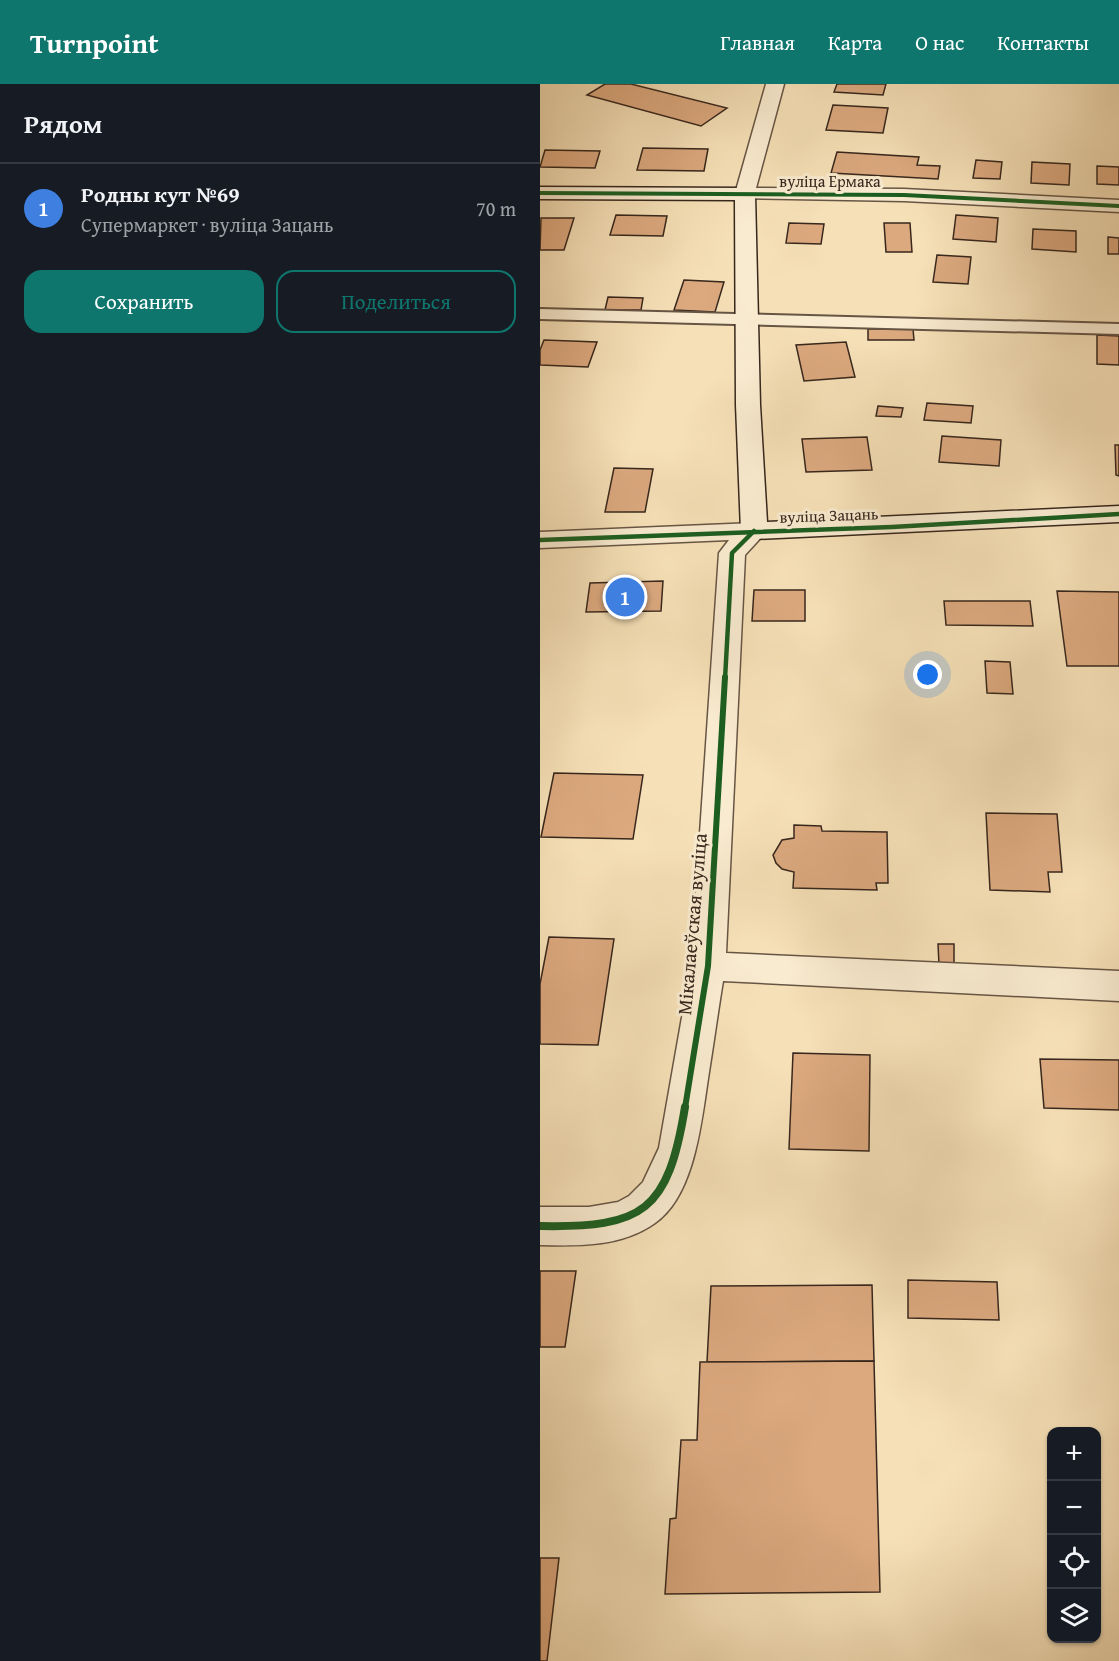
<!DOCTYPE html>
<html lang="ru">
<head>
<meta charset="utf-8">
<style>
	:root { --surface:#171b24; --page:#20242c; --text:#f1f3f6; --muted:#9ea1a6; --line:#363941; --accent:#0f766e }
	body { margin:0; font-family:"Gentium Book Plus",serif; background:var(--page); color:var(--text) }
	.controls { position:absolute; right:18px; bottom:18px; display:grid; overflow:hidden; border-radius:12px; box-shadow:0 2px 4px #0004 }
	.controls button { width:54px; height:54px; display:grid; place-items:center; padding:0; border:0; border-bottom:2px solid var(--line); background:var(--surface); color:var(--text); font:30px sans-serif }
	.you { position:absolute; left:388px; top:591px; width:21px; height:21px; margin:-15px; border:4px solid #fff; border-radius:50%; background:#1a73e8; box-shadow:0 0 0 9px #1a73e833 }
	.badge { display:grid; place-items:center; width:39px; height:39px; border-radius:50%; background:var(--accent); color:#fff; font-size:20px; font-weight:700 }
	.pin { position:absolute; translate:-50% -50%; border:3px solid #fff; box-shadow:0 2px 6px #0006 }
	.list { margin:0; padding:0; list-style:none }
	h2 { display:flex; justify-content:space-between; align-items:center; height:78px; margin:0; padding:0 24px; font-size:26px }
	h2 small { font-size:20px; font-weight:400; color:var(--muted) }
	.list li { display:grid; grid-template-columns:39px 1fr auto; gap:18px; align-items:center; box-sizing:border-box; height:90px; padding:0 24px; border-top:2px solid var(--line) }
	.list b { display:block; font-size:22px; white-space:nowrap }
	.list p { margin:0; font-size:20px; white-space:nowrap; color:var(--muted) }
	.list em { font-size:20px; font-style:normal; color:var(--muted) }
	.actions { display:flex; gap:12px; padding:18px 24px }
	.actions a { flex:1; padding:14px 0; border:2px solid var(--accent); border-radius:18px; text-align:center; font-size:21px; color:var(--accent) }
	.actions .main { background:var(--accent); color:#fff }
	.icon { flex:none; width:33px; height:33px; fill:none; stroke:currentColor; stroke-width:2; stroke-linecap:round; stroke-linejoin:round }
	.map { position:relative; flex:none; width:579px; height:1577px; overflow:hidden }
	header { display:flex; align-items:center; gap:36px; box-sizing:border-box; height:84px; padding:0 30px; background:var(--accent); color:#fff }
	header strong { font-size:28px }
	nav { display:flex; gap:33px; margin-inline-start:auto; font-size:21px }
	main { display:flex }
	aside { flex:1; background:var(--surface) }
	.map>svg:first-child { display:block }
	.building { fill:#dca97f; stroke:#37271d; stroke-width:1.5 }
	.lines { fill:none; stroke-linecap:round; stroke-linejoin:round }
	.lane-casing { stroke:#675544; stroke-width:4 }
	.street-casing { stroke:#675544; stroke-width:3 }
	.secondary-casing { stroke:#37271d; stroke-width:3 }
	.lane { fill:#f9ebd0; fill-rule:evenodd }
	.street { fill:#f9ebd0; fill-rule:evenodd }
	.secondary { fill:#f9ebd0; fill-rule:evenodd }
	.cycleway-far3-casing { stroke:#f9ebd0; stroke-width:6 }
	.cycleway-far2-casing { stroke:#f9ebd0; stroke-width:8 }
	.cycleway-far1-casing { stroke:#f9ebd0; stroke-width:10 }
	.cycleway-casing { stroke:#f9ebd0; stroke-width:11 }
	.cycleway-far3 { stroke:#1b5e20; stroke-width:4 }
	.cycleway-far2 { stroke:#1b5e20; stroke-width:4.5 }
	.cycleway-far1 { stroke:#1b5e20; stroke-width:6 }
	.cycleway { stroke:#1b5e20; stroke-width:8 }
	.labels { text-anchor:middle; stroke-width:6; stroke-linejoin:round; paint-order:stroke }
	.far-street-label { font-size:16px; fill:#37271d; stroke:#f9ebd0 }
	.street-label { font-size:20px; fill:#37271d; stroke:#f9ebd0 }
</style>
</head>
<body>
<header>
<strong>Turnpoint</strong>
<nav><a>Главная</a><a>Карта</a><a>О нас</a><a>Контакты</a></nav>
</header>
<main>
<aside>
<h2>Рядом<small></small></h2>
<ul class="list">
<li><span class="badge" style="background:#3f7fe0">1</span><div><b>Родны кут №69</b><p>Супермаркет · вуліца Зацань</p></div><em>70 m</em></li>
</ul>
<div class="actions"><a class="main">Сохранить</a><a>Поделиться</a></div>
</aside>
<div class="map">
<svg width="579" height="1577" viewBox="0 0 579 1577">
	<rect width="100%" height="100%" fill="#f6e0b7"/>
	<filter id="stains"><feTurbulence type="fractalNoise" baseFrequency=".00333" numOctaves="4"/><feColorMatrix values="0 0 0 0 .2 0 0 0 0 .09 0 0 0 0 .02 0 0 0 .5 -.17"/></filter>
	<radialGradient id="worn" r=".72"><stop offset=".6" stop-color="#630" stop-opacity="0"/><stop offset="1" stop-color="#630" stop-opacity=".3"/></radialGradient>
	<g class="building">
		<polygon points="65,0 91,0 187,24 161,42 47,11"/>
		<polygon points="297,0 346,0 343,11 294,8"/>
		<polygon points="293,21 348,24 343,49 286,46"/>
		<polygon points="103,64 168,65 164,87 97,86"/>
		<polygon points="5,66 60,67 55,84 0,83"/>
		<polygon points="297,68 379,73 377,81 400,82 398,95 291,89"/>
		<polygon points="436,76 462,78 460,95 433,94"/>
		<polygon points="492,78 530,80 529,101 491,99"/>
		<polygon points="557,82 579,83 579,101 557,100"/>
		<polygon points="76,131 127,132 123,152 70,151"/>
		<polygon points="416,131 458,134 456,158 413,155"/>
		<polygon points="1,134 34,134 24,166 0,166"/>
		<polygon points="249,139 284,140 281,160 246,159"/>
		<polygon points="344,139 370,139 372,168 346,168"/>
		<polygon points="493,145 536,147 536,168 492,165"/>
		<polygon points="568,153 579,154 579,170 568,170"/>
		<polygon points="397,171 431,173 428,200 393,198"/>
		<polygon points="144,196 184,198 175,228 134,226"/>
		<polygon points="68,213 103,214 101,226 65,226"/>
		<polygon points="328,245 373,245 374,256 328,256"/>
		<polygon points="557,251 579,252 579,281 557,280"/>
		<polygon points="4,256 57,258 48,283 0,281 0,266"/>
		<polygon points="306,258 315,293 264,297 256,261"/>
		<polygon points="387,319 433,322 431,339 384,336"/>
		<polygon points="338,322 363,324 361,333 336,332"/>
		<polygon points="402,352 461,356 459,382 399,378"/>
		<polygon points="327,353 332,386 266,388 262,355"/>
		<polygon points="575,361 579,361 579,392 576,391"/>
		<polygon points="74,384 113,385 105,428 65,428"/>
		<polygon points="123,497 121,527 46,528 50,499"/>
		<polygon points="214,506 265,506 265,537 212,537"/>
		<polygon points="517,507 579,508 579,582 527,582"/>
		<polygon points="404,517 490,517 493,542 406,541"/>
		<polygon points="445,577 470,578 473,610 447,609"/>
		<polygon points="14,689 103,691 93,755 1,753"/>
		<polygon points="446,729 517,730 522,788 508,788 510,808 450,806"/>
		<polygon points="254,741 281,742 282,747 347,748 348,799 336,799 337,806 253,804 254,788 242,785 236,779 233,771 242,756 254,754"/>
		<polygon points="9,853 74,855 58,961 0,960 0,900"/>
		<polygon points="398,860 414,860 414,882 399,881"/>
		<polygon points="253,969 330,971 329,1067 249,1065"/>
		<polygon points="500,975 579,976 579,1026 504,1024"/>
		<polygon points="0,1187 36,1187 25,1263 0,1263"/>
		<polygon points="368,1196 457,1198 459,1236 368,1234"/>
		<polygon points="332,1201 334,1277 167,1278 171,1202"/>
		<polygon points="334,1277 340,1508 125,1510 130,1435 136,1434 141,1356 157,1356 160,1278"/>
		<polygon points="0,1474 19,1474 7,1577 0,1577"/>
	</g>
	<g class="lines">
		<g class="lane-casing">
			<polygon id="lane" points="0,225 579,240 579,250 0,235"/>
		</g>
		<g class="street-casing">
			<g id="street">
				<polygon points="226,0 244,0 216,104 364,105 579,116 579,128 364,117 198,114 195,110"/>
				<path d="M214,439L223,441L227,447L205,471L186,869L579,887V917L183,897C178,927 174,957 169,988C162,1032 156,1111 115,1139C81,1163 40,1162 0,1161V1123H49L78,1118L89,1112L103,1098L119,1064L151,882L179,469L189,456L0,464V448Z"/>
			</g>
		</g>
		<g class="secondary-casing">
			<polygon id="secondary" points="0,103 205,104 212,106 215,110 220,321 227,438 579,422 579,438 214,455 205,453 201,447 196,321 195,116 0,115"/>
		</g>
		<use href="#lane" class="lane"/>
		<use href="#street" class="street"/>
		<use href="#secondary" class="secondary"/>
		<g class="cycleway-far3-casing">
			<polyline id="cycleway-far3" points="0,109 364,111 579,122"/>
		</g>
		<g class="cycleway-far2-casing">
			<g id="cycleway-far2">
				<polyline points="0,456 352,443 579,430"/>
				<polyline points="185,595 192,469 214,447"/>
			</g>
		</g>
		<g class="cycleway-far1-casing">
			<polyline id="cycleway-far1" points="145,1024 168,882 185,593"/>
		</g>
		<g class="cycleway-casing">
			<path id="cycleway" d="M0,1142C104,1144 128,1127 145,1023"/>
		</g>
		<use href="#cycleway-far3" class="cycleway-far3"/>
		<use href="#cycleway-far2" class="cycleway-far2"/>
		<use href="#cycleway-far1" class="cycleway-far1"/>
		<use href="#cycleway" class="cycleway"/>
	</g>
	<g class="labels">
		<g class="far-street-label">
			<text x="290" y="103">вуліца Ермака</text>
			<text transform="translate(289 431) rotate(-2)" y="6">вуліца Зацань</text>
		</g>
		<g class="street-label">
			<text transform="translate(152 840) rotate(-85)" y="7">Мікалаеўская вуліца</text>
		</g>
	</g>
	<rect width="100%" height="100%" filter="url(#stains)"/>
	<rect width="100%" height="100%" fill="url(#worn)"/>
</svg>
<div class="controls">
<button>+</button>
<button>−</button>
<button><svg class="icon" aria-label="locate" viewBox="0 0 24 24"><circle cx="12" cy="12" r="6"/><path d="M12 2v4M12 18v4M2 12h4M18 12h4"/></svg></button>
<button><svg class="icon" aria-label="layers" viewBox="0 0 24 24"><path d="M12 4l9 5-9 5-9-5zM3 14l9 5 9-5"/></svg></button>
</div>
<div class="you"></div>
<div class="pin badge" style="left:85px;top:513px;background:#3f7fe0">1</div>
</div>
</main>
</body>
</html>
